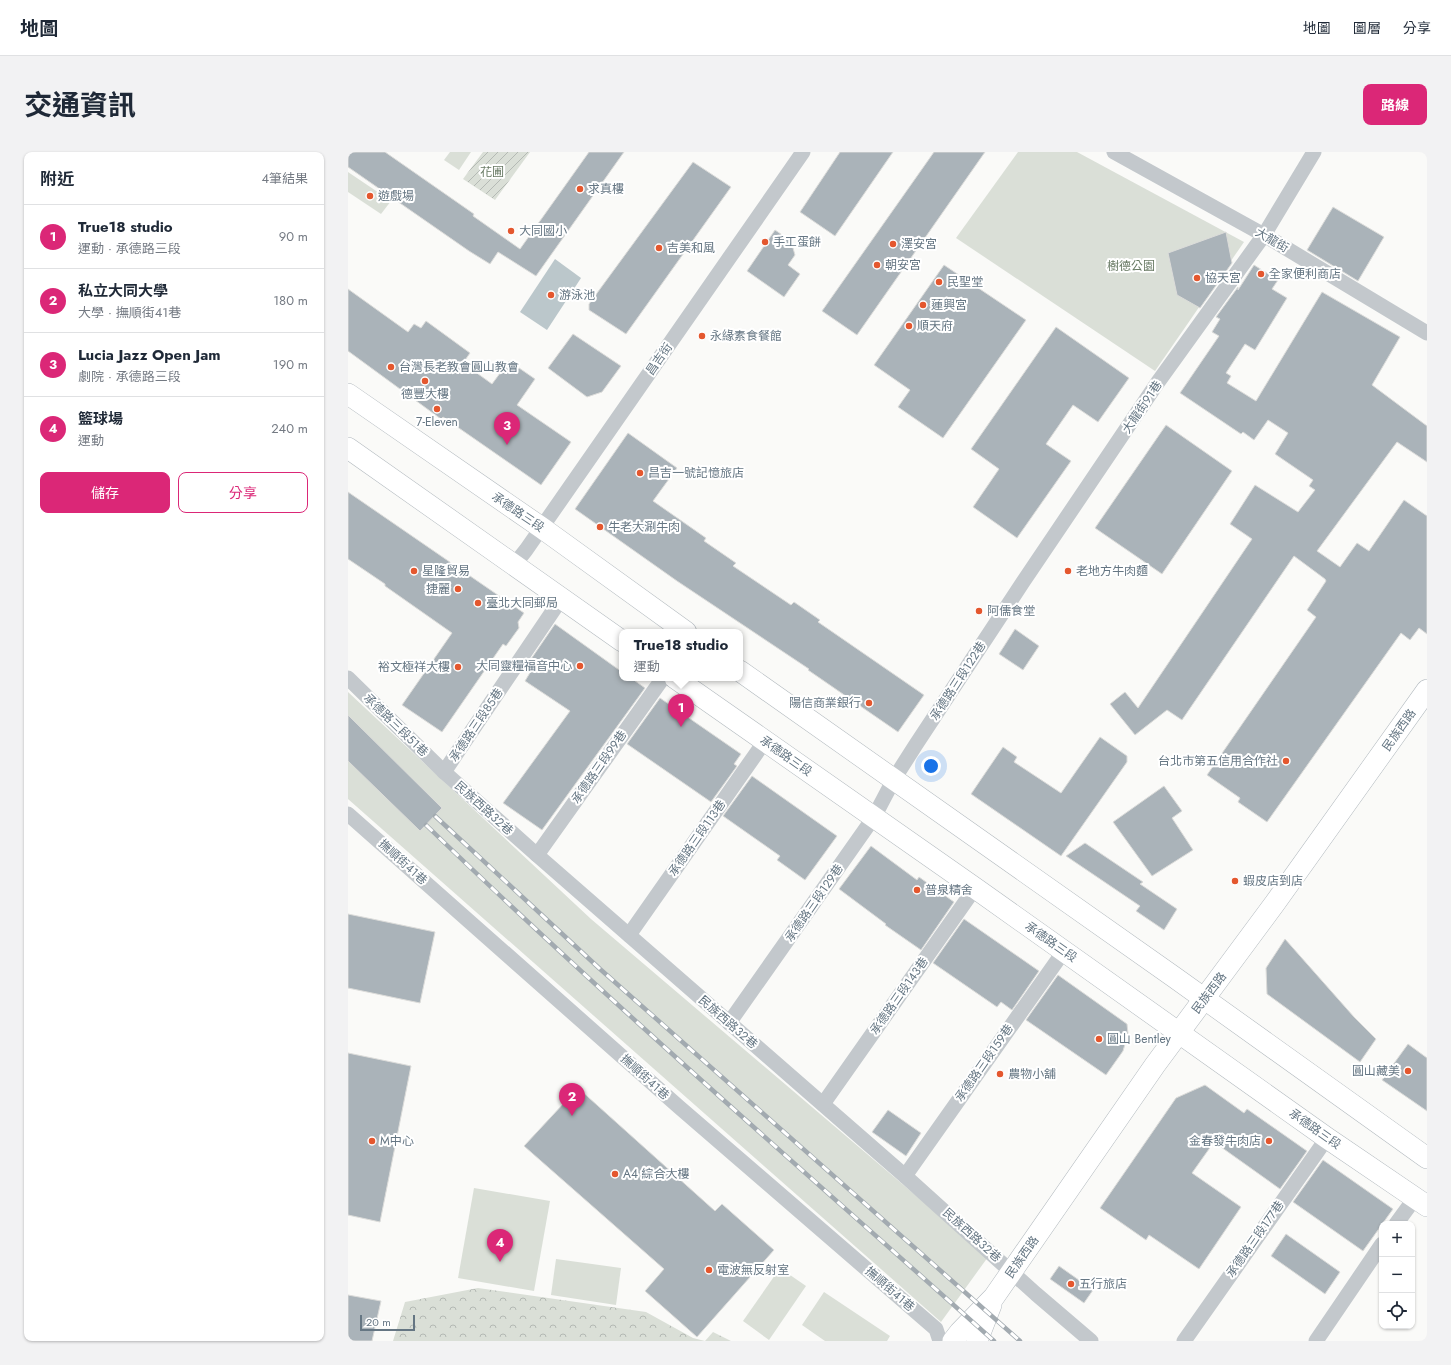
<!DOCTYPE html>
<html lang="zh-TW">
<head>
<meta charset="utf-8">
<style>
	:root { --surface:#fff; --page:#f2f2f3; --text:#1f2937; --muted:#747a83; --line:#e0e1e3; --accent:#db2777 }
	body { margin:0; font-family:Jost,"Noto Sans TC",sans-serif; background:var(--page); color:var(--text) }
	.controls { position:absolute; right:12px; bottom:12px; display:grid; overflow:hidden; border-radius:8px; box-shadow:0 1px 3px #0004 }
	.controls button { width:36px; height:36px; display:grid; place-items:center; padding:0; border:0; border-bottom:1px solid var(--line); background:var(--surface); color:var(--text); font:20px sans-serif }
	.scale { position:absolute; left:12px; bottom:10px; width:55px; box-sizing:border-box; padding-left:4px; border:2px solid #657683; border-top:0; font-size:11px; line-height:14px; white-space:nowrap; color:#657683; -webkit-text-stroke:3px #fff; paint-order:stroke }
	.you { position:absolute; left:583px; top:614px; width:14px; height:14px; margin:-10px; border:3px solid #fff; border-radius:50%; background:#1a73e8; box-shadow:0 0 0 6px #1a73e833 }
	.badge { display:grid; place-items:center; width:26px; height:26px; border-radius:50%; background:var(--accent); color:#fff; font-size:13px; font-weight:700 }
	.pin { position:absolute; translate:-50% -33px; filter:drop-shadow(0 1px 2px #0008) }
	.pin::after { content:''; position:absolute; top:21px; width:14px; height:12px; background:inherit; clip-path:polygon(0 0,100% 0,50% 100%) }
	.popup { position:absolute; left:271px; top:477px; width:124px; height:52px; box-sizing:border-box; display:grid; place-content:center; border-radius:8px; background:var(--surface); filter:drop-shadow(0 1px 3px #0005); font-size:13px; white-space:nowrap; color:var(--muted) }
	.popup b { font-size:15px; color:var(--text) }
	.popup::after { content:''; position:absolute; left:50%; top:100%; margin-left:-8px; border:8px solid transparent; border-top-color:var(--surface) }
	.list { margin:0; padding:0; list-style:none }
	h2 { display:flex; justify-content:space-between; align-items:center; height:52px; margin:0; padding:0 16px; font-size:17px }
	h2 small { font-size:13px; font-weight:400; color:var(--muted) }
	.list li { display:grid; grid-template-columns:26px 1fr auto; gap:12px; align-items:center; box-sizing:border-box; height:64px; padding:0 16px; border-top:1px solid var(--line) }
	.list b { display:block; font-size:15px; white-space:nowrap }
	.list p { margin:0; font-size:13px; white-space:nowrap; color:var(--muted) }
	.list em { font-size:13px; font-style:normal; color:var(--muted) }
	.actions { display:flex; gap:8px; padding:12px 16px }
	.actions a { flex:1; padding:9px 0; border:1px solid var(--accent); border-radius:8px; text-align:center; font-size:14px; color:var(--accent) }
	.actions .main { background:var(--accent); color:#fff }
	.icon { flex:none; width:22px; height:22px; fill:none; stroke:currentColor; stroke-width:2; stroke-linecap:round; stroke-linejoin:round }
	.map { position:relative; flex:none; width:1079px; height:1189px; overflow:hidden; border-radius:8px }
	header { display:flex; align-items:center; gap:24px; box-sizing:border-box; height:56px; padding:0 20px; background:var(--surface); border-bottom:1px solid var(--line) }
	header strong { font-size:19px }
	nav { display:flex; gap:22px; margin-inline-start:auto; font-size:14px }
	.intro { display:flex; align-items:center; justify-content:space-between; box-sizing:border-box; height:96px; padding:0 24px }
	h1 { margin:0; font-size:28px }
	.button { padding:10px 18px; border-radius:8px; background:var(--accent); color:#fff; font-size:14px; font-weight:700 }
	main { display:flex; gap:24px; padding:0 24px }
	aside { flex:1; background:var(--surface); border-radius:8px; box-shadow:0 1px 3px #0004 }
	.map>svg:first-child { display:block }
	.green { fill:#dadfd7 }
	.forest { fill:url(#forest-crowns) }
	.garden { fill:url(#garden-furrows) }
	.water { fill:#bbc7cb }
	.building { fill:#aab3b9; stroke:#dcdcda }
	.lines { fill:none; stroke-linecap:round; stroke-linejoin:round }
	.secondary-casing { stroke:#b3babf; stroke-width:22 }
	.street { stroke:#c3c8cc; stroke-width:15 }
	.secondary { stroke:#fff; stroke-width:21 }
	.rail-casing { stroke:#a2aab0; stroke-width:4.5 }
	.rail { stroke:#fff; stroke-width:3; stroke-dasharray:9; stroke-linecap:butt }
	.poi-dot { fill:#e4572e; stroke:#fff; stroke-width:1.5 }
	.labels { text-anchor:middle; stroke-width:4; stroke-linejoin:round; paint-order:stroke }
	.park-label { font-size:12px; fill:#687a64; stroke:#fff }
	.poi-label { font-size:12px; fill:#657683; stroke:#fff; text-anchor:start }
	.street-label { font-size:12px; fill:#657683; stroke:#fff }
</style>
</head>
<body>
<header>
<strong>地圖</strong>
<nav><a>地圖</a><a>圖層</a><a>分享</a></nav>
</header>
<div class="intro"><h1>交通資訊</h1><a class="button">路線</a></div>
<main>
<aside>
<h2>附近<small>4筆結果</small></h2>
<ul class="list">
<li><span class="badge">1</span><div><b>True18 studio</b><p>運動 · 承德路三段</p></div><em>90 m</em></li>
<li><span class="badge">2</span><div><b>私立大同大學</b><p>大學 · 撫順街41巷</p></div><em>180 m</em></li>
<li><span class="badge">3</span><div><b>Lucia Jazz Open Jam</b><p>劇院 · 承德路三段</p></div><em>190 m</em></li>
<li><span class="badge">4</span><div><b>籃球場</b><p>運動</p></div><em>240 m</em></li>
</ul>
<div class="actions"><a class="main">儲存</a><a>分享</a></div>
</aside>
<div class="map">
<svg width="1079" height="1189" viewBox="0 0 1079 1189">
	<defs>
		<pattern id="forest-crowns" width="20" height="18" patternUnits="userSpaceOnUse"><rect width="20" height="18" fill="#dadfd7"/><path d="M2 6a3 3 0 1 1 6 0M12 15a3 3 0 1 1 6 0" fill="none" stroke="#b4b9b4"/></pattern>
		<pattern id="garden-furrows" width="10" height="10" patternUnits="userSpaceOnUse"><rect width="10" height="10" fill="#dadfd7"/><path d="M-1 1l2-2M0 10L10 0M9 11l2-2" fill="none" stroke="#b4b9b4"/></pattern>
	</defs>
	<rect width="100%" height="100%" fill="#fafaf8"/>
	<g class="green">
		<polygon points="102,0 123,0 111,18 96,8"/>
		<polygon points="670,0 729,0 896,90 807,219 608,86"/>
		<polygon points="0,20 43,49 33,62 0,40"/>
		<polygon points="0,540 243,767 640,1105 593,1170 0,647"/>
		<polygon points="126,1036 202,1049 186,1139 110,1126"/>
		<polygon points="208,1107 273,1116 268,1153 203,1143"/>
		<polygon points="432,1116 458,1134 421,1188 395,1169"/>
		<polygon points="476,1140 542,1184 539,1189 477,1189 454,1173"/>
	</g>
	<g class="forest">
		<polygon points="130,1136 298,1160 345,1186 357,1189 45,1189 57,1150"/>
		<polygon points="365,1180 383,1189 357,1189"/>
	</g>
	<polygon class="garden" points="135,0 182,0 147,48 115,27"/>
	<polygon class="water" points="207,107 233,126 199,178 172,160"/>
	<g class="building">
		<polygon points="0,0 37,0 126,62 125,64 172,97 241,0 276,0 188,124 150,100 142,112 121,99 0,15"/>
		<polygon points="492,0 545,0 487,84 452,60"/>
		<polygon points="586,0 637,0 509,183 474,159"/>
		<polygon points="345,10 383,35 278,182 241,158 241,152"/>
		<polygon points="985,55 1036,85 1010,129 959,98"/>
		<polygon points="427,78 443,89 447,103 440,113 452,122 436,145 399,119"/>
		<polygon points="878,80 884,111 852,156 829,143 820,101"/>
		<polygon points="596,113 678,168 595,286 550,255 562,238 526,213"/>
		<polygon points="906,113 930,128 924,137 939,146 907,198 897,192 878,221 883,224 879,231 908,249 974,140 1052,185 1024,233 1079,274 1079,310 1049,290 969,399 992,415 1009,391 1021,399 1056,348 1079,364 1079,482 1071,476 1062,488 1053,481 919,670 890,650 892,646 859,623 968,465 959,458 978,429 977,427 946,404 834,568 819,558 787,583 762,552 777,540 790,556 904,387 882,372 907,333 950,360 967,338 961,334 965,328 927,302 940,281 920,268 906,288 895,280 893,282 832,241 871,184 864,180 872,167 868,165 890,135 890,138"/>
		<polygon points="0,137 60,180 66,172 73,176 78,169 122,201 115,211 144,232 161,209 187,227 169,253 223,290 193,333 95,265 93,267 0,199"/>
		<polygon points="708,175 781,226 750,270 725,253 698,292 723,309 669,386 625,355 651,317 623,297"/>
		<polygon points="225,182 273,214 254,240 239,245 200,216"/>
		<polygon points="818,273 884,319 814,422 747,376"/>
		<polygon points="280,281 329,316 305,349 358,386 356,389 388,411 385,414 443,453 446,450 472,468 470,470 576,543 550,580 460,518 461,517 329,429 227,357"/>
		<polygon points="0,340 176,461 170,470 171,476 158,494 155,492 94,580 54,553 104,481 37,434 37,432 0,407"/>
		<polygon points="207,472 274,520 274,526 283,526 297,536 194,678 155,651 222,559 177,529 186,514 181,510"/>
		<polygon points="667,477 691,494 675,518 651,502"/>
		<polygon points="312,546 393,602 386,612 389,614 363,650 279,592"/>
		<polygon points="0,563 94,656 72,679 0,609"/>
		<polygon points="752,585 779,604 779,610 713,704 623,642 655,595 669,605 666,610 713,641"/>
		<polygon points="404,624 489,684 457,728 429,708 432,704 375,664"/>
		<polygon points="816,634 834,659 824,666 845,698 804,724 765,670"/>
		<polygon points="737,691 795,730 792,732 829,757 816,778 788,759 792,754 718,704"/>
		<polygon points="523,694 569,728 571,725 606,750 573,798 537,773 538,772 491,737"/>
		<polygon points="0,762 87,780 72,851 0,836"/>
		<polygon points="616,767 691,819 664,858 653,850 649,855 585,811"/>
		<polygon points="937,787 1006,865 1028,887 1012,910 919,842 918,816"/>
		<polygon points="710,823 779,872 780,882 775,899 758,923 678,868"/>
		<polygon points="1060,892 1079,906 1079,959 1034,928"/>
		<polygon points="0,901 63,914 32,1070 0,1063"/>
		<polygon points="857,933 896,961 899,957 959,999 932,1037 866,990 844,1021 893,1055 851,1117 801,1083 798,1088 752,1056 828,946"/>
		<polygon points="230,936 367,1059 374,1052 426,1098 349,1185 297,1139 316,1117 176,994"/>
		<polygon points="540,958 573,981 558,1004 524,980"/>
		<polygon points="975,1008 1045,1057 1015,1099 945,1050"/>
		<polygon points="938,1082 992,1120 977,1142 923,1104"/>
		<polygon points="711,1114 745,1138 736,1151 702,1127"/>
		<polygon points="0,1143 33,1149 24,1189 0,1189"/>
	</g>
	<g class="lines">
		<g class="secondary-casing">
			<g id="secondary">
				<polyline points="0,242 194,376 338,480"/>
				<polyline points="0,296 274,489"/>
				<polyline points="392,519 826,825 1079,1006"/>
				<polyline points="327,526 627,736 979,986 1079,1054"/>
				<polyline points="605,1189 612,1180 646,1145 807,913 927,751 1079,538"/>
				<polyline points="629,1189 643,1153"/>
			</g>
		</g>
		<g class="street">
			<polyline points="766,0 916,83 1079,181"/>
			<polyline points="166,413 178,398 455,0"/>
			<polyline points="0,526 96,620 189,703 557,1024 688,1142 743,1189"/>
			<polyline points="96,620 213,447"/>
			<polyline points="0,662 331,955 588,1177 592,1189"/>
			<polyline points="189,703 315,526"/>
			<polyline points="281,783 417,589"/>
			<polyline points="381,871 526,665 546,627 567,594 675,430 810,230 916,83 966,0"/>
			<polyline points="475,952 627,736"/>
			<polyline points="557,1024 716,799"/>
			<polyline points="1048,1072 1067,1046"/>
			<polyline points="836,1189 979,986"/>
			<polyline points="968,1189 1034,1092"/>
		</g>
		<use href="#secondary" class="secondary"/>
		<g class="rail-casing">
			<g id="rail">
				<polyline points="87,664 252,817 672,1189"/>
				<path d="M78,673C262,851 455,1018 646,1189"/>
			</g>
		</g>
		<use href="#rail" class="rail"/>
	</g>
	<g class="poi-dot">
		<circle cx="232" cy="37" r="4"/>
		<circle cx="22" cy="44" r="4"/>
		<circle cx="163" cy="79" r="4"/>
		<circle cx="417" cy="90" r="4"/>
		<circle cx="545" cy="92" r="4"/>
		<circle cx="311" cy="96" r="4"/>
		<circle cx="529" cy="113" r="4"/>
		<circle cx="913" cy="122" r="4"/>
		<circle cx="849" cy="126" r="4"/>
		<circle cx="591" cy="130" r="4"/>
		<circle cx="203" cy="143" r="4"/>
		<circle cx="575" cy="153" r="4"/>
		<circle cx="561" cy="174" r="4"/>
		<circle cx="354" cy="184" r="4"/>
		<circle cx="43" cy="215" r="4"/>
		<circle cx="77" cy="229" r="4"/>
		<circle cx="89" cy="257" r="4"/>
		<circle cx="292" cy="321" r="4"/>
		<circle cx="252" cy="375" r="4"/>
		<circle cx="66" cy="419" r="4"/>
		<circle cx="720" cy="419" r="4"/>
		<circle cx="110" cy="437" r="4"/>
		<circle cx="130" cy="451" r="4"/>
		<circle cx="631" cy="459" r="4"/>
		<circle cx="232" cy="514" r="4"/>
		<circle cx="110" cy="515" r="4"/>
		<circle cx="521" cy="551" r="4"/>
		<circle cx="938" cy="609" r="4"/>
		<circle cx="887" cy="729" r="4"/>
		<circle cx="569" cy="738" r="4"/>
		<circle cx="751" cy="887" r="4"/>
		<circle cx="1060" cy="919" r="4"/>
		<circle cx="652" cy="922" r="4"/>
		<circle cx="24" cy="989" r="4"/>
		<circle cx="921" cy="989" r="4"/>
		<circle cx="267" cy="1022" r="4"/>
		<circle cx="361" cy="1118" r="4"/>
		<circle cx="723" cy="1132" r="4"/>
	</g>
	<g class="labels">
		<g class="park-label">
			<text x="144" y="24">花圃</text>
			<text x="783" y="118">樹德公園</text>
		</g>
		<g class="poi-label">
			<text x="240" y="41">求真樓</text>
			<text x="30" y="48">遊戲場</text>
			<text x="171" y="83">大同國小</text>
			<text x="425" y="94">手工蛋餅</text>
			<text x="553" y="96">澤安宮</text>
			<text x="319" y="100">吉美和風</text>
			<text x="537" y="117">朝安宮</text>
			<text x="921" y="126">全家便利商店</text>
			<text x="857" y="130">協天宮</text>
			<text x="599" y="134">民聖堂</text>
			<text x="211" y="147">游泳池</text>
			<text x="583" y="157">蓮興宮</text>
			<text x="569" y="178">順天府</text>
			<text x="362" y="188">永緣素食餐館</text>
			<text x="51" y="219">台灣長老教會圓山教會</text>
			<text x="77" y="246" text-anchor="middle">德豐大樓</text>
			<text x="89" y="274" text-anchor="middle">7-Eleven</text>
			<text x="300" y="325">昌吉一號記憶旅店</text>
			<text x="260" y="379">牛老大涮牛肉</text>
			<text x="74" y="423">星隆貿易</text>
			<text x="728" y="423">老地方牛肉麵</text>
			<text x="102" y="441" text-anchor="end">捷麗</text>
			<text x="138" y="455">臺北大同郵局</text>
			<text x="639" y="463">阿儒食堂</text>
			<text x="224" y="518" text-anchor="end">大同靈糧福音中心</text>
			<text x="102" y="519" text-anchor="end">裕文極祥大樓</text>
			<text x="513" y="555" text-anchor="end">陽信商業銀行</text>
			<text x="930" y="613" text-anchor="end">台北市第五信用合作社</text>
			<text x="895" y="733">蝦皮店到店</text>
			<text x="577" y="742">普泉精舍</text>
			<text x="759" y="891">圓山 Bentley</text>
			<text x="1052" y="923" text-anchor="end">圓山藏美</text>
			<text x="660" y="926">農物小舖</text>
			<text x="32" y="993">M中心</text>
			<text x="913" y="993" text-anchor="end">金春發牛肉店</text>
			<text x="275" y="1026">A4 綜合大樓</text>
			<text x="369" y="1122">電波無反射室</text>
			<text x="731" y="1136">五行旅店</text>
		</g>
		<g class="street-label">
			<text transform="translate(924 88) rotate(30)" y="4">大龍街</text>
			<text transform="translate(311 207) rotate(-55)" y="4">昌吉街</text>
			<text transform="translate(794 255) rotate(-56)" y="4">大龍街91巷</text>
			<text transform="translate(170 360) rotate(34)" y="4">承德路三段</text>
			<text transform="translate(610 529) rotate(-57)" y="4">承德路三段122巷</text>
			<text transform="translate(48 573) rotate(44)" y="4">承德路三段51巷</text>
			<text transform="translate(128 573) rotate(-56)" y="4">承德路三段85巷</text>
			<text transform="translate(1051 578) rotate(-55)" y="4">民族西路</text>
			<text transform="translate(438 604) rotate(35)" y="4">承德路三段</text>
			<text transform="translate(251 615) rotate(-55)" y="4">承德路三段99巷</text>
			<text transform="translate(136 656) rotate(42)" y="4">民族西路32巷</text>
			<text transform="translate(349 686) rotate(-55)" y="4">承德路三段113巷</text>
			<text transform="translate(55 710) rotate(42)" y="4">撫順街41巷</text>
			<text transform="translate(466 751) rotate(-55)" y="4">承德路三段129巷</text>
			<text transform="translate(703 790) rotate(35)" y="4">承德路三段</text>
			<text transform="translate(861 841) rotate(-53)" y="4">民族西路</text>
			<text transform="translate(551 844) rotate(-55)" y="4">承德路三段143巷</text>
			<text transform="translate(380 870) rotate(41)" y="4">民族西路32巷</text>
			<text transform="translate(636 911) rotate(-55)" y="4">承德路三段159巷</text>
			<text transform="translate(297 925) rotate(42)" y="4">撫順街41巷</text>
			<text transform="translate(967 977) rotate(35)" y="4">承德路三段</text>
			<text transform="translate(624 1083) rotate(42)" y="4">民族西路32巷</text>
			<text transform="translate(907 1087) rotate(-55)" y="4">承德路三段177巷</text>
			<text transform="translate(674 1105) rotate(-55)" y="4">民族西路</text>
			<text transform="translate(542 1137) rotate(41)" y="4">撫順街41巷</text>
		</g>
	</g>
</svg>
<div class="controls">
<button>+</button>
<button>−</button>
<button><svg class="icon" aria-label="locate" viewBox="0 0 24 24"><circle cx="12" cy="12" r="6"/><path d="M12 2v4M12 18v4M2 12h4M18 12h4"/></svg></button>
</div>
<div class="scale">20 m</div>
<div class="you"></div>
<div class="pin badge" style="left:333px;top:575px">1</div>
<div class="popup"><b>True18 studio</b>運動</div>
<div class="pin badge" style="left:224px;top:964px">2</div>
<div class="pin badge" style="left:159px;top:293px">3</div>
<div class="pin badge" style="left:152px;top:1110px">4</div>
</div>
</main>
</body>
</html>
